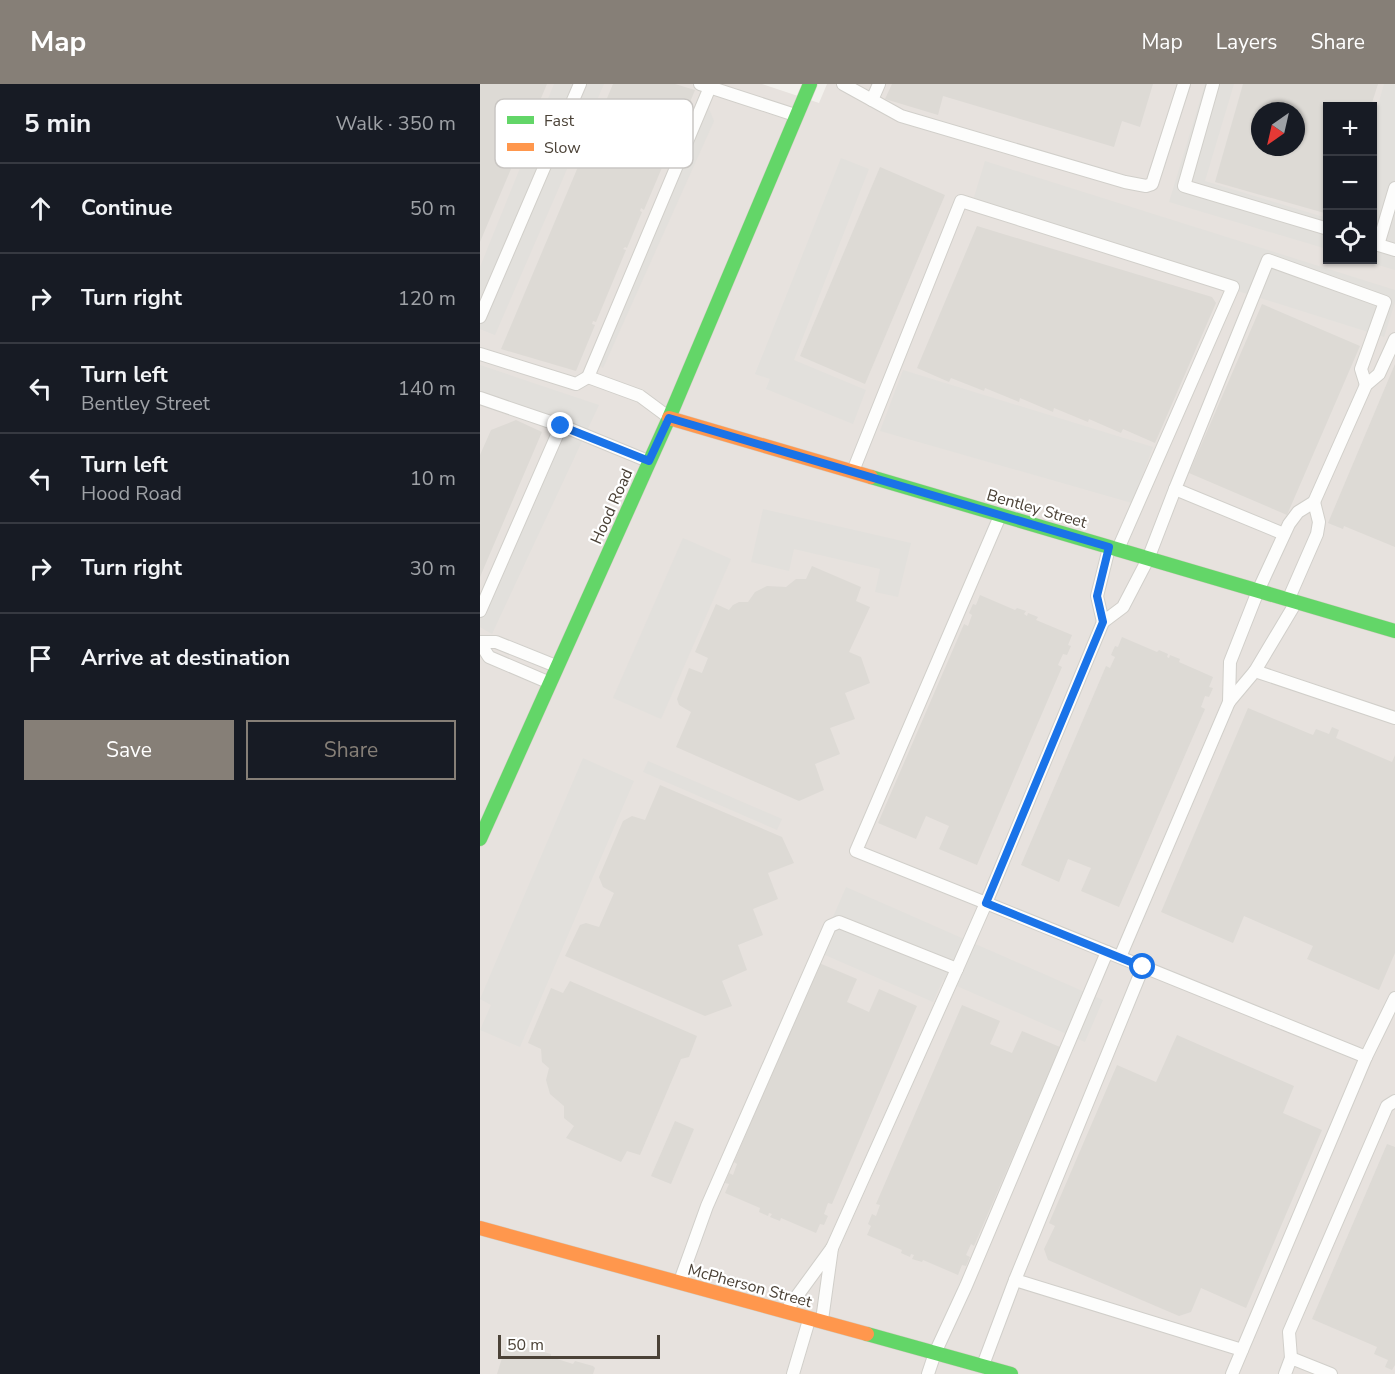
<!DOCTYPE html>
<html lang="en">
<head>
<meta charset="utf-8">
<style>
	:root { --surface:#171b24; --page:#242831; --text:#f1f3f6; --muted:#9ea1a6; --line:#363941; --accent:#867f77 }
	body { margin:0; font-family:"Nunito Sans",sans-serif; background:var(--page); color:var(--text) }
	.controls { position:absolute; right:18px; top:18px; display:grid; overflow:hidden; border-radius:0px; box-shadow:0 2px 4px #0004 }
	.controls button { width:54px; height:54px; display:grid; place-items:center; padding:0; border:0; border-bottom:2px solid var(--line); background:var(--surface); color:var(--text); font:30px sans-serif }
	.compass { position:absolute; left:771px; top:18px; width:54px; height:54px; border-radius:50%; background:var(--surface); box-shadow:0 2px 4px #0004; rotate:214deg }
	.scale { position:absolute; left:18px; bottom:15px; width:162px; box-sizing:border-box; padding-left:6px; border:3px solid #4b4237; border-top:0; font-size:16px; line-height:21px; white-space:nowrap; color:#4b4237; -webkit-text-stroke:4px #fff; paint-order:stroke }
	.stop { position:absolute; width:18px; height:18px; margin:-14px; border:4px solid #1a73e8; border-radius:50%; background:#fff }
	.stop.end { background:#1a73e8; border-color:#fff; box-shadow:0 2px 6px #0008 }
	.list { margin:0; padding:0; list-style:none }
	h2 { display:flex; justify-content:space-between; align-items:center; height:78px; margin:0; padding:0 24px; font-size:26px }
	h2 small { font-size:20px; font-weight:400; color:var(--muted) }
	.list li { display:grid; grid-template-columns:39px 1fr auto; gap:18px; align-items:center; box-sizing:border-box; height:90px; padding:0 24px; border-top:2px solid var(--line) }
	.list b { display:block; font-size:22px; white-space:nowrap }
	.list p { margin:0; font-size:20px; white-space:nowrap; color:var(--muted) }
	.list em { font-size:20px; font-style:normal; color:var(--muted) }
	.actions { display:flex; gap:12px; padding:18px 24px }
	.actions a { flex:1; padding:14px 0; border:2px solid var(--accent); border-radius:0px; text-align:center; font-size:21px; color:var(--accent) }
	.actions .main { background:var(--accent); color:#fff }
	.icon { flex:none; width:33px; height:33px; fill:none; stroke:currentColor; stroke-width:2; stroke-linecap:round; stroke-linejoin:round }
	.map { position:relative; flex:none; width:915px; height:1290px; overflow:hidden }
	header { display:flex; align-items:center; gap:36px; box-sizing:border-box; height:84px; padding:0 30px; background:var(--accent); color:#fff }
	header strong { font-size:28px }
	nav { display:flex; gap:33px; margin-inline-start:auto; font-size:21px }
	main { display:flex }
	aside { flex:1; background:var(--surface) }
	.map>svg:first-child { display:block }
	.industrial { fill:#e7e2de; fill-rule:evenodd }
	.parking { fill:#e2e0dc }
	.building { fill:#dddad5; fill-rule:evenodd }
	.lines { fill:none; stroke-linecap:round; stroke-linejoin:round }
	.lane-casing { stroke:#d1cfca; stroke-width:14 }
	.fast-casing { stroke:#d3cec3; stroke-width:15 }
	.slow-casing { stroke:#d3cec3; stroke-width:15 }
	.lane { stroke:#fdfdfc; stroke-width:12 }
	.fast { stroke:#63d668; stroke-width:14 }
	.slow { stroke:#ff974d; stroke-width:14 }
	.route { stroke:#1a73e8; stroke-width:8 }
	.labels { text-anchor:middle; stroke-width:4.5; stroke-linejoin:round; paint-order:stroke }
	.street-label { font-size:16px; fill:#4b4237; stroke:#fff }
	.key { fill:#fff; stroke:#c9c6c3; stroke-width:1.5 }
	.key-label { font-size:16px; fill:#4b4237 }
</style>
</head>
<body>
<header>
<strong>Map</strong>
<nav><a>Map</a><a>Layers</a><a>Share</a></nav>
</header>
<main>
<aside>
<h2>5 min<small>Walk · 350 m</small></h2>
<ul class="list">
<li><svg class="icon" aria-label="ahead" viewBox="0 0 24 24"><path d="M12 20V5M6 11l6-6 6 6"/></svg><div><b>Continue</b></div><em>50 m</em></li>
<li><svg class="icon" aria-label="right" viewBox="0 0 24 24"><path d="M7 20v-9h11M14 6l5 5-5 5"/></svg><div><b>Turn right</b></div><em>120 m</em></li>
<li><svg class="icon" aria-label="left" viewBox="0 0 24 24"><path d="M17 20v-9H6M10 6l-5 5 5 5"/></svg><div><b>Turn left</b><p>Bentley Street</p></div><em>140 m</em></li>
<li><svg class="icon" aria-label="left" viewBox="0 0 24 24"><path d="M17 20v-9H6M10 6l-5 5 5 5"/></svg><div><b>Turn left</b><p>Hood Road</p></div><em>10 m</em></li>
<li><svg class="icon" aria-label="right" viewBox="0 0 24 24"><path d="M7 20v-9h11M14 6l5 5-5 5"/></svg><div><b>Turn right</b></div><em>30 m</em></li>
<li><svg class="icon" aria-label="arrive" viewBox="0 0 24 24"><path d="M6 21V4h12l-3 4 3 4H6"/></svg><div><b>Arrive at destination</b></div></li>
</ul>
<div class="actions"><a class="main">Save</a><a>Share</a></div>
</aside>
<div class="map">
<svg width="915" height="1290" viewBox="0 0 915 1290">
	<rect width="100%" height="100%" fill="#f3f1ed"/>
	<path class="industrial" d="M0,0H282L339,19L347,0H915V1290H0ZM848,22H892V176H848ZM780,27H816V63H780Z"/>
	<g class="parking">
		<polygon points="74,0 124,0 15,251 0,245 0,183"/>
		<polygon points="725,0 754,0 725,97 847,134 847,165 689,118"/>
		<polygon points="904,0 915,0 915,186 881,176 892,176 893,38"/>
		<polygon points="227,20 234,37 123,284 112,274"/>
		<polygon points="361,74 389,85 314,276 386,306 373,340 286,305 290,295 275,290"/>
		<polygon points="505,77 915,206 915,218 904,253 491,123"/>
		<polygon points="0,281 119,321 12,550 0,543 0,518 74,340 0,312"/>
		<polygon points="423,286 673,363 652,419 400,347"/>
		<polygon points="283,425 431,459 418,513 395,508 400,485 314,465 309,487 271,478"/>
		<polygon points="203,454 251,475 181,635 133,614"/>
		<polygon points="103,674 154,697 40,963 0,946 11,921 0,915"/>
		<polygon points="168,677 302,735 297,746 163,688"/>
		<polygon points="366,803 623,916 605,958 463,896 453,918 338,868"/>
	</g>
	<g class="building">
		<polygon points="0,0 67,0 0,158"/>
		<polygon points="133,0 195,0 215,6 196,52 193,50 192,52 195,53 164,126 161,124 160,127 162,128 147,164 145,163 143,165 146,166 116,238 113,237 112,240 115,241 96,287 21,265"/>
		<polygon points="412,0 673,0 660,43 642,37 634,63 463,12 458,31 405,15"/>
		<path d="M763,0H898L891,22H848V130L735,98ZM780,27H816V63H780Z"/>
		<polygon points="400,83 465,111 385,300 320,272"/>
		<polygon points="497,142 732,213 736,219 675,359 643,345 641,349 609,335 608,338 574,324 573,328 540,314 539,318 505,304 504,307 471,294 469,298 437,284"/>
		<polygon points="782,220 880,262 807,431 709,389"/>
		<polygon points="915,280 915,463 864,442 863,445 848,439"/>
		<polygon points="36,336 62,348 0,493 0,371 11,346"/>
		<polygon points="332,482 381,503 376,517 390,523 369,568 381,573 390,599 365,609 375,635 350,644 360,670 335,680 344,706 319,717 196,663 211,628 199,621 197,615 209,584 222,589 228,574 215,568 236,520 249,526 253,521 259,518 268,518 275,508 287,502 306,503 316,495 326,495"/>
		<polygon points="500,511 535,526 537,524 546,527 544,530 547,532 548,529 558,533 556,536 592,551 588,561 591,562 587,571 583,570 578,581 582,583 497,781 459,765 469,742 446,732 436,755 398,739 484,540 488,542 492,531 489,529 493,520 496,521"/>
		<polygon points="642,553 677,568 679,566 688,570 687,573 689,574 690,571 700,575 699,578 733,593 729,603 733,604 729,613 725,612 721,623 725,625 639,823 601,807 611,784 588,775 579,798 541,781 626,582 630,584 635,573 631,571 635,562 638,563"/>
		<polygon points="768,624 833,651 836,645 849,650 852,643 859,646 856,654 912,678 915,671 915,869 899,906 827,875 833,862 764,832 753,859 681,828"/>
		<polygon points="180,701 302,753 314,779 288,789 298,815 273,825 283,851 258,861 267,886 242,897 252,922 225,932 85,872 100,841 106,839 119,843 134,809 123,803 119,793 143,737 152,732 165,736"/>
		<polygon points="339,879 377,895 367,918 389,928 399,905 437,922 352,1120 348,1119 344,1130 348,1132 344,1141 340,1140 336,1149 301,1134 300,1137 290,1133 292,1130 289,1129 288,1132 279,1128 280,1124 245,1109 249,1100 245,1099 249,1089 253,1091 257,1080 254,1078"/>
		<polygon points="90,897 217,952 209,973 201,975 160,1071 147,1067 141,1078 86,1054 94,1042 84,1034 84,1022 70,1010 66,996 69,984 62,978 61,965 48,959 71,904 83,909"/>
		<polygon points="482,921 520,937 510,960 532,969 542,947 580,963 494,1162 491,1160 486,1171 490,1173 486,1182 482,1181 478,1191 443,1176 442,1178 432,1175 434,1171 431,1170 430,1173 421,1169 422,1166 387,1151 391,1142 388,1140 392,1130 396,1132 400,1121 396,1120"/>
		<polygon points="697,951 814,1002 803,1029 842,1046 766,1224 721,1204 711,1228 699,1232 568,1176 564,1165 575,1142 569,1139 637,981 676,998"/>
		<polygon points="195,1037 214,1045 191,1100 171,1092"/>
		<polygon points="907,1060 915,1063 915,1281 912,1286 905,1283 908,1276 894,1270 897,1263 832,1235"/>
		<polygon points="27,1258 71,1270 71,1273 93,1280 95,1277 113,1282 115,1284 113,1290 17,1290"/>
	</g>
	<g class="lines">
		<g class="lane-casing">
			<g id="lane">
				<polyline points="220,0 315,31"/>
				<polyline points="363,0 392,16 399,0"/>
				<polyline points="733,0 704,102 848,145"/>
				<polyline points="392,16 421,32 645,98 666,102 672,100 704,0"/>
				<polyline points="892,159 915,166"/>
				<polyline points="898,161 915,104"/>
				<polyline points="0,233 100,0"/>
				<polyline points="0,270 96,300 108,293 230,3"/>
				<polyline points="108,293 160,312 187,332"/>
				<polyline points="0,314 85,343 168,377"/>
				<polyline points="373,387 481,117 753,203 638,465"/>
				<polyline points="834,418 886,301 899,290 915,255"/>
				<polyline points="520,432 376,767 506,819 623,538 643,523 668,475 695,405"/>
				<polyline points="804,450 695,405 788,176 905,218 881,285 886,301"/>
				<polyline points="815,520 775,587 915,634"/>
				<polyline points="0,527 81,342"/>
				<polyline points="623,538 617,512 629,464"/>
				<polyline points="0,558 16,558 76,582"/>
				<polyline points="0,559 9,573 70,599"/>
				<polyline points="749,618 750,578 778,507 809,440 818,428 834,418 839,438 837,450 809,514"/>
				<polyline points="640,873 749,618 775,587"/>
				<polyline points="886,973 915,914"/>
				<polyline points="352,1164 477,885"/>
				<polyline points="535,1196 762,1266"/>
				<polyline points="200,1197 227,1122 350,842 359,838 477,885 506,819 886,973 752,1290"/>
				<polyline points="306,1227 352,1164 342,1236"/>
				<polyline points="811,1274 809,1248 907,1022 915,1017"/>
				<polyline points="503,1281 535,1196 663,883"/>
				<polyline points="313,1290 329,1236"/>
				<polyline points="448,1290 455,1269 486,1202 627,868"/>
				<polyline points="805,1290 811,1274 851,1290"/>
			</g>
		</g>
		<g class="fast-casing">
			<g id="fast">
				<polyline points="391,393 915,547"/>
				<polyline points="0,755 189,334 330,0"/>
				<polyline points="387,1250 531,1290"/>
			</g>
		</g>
		<g class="slow-casing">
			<g id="slow">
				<polyline points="189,334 391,393"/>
				<polyline points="0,1144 387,1250"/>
			</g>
		</g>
		<use href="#lane" class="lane"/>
		<use href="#fast" class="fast"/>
		<use href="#slow" class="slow"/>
	</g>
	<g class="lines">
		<polyline class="route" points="81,342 169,377 189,334 629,463 617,512 623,538 506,819 663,883"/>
	</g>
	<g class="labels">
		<g class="street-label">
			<text transform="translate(131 422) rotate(-66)" y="6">Hood Road</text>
			<text transform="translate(557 424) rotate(16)" y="6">Bentley Street</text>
			<text transform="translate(270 1201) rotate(15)" y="6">McPherson Street</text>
		</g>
	</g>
	<rect x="15" y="15" width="198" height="69" rx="9" class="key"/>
	<rect x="27" y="32" width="27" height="8" fill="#63d668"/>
	<rect x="27" y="59" width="27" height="8" fill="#ff974d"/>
	<g class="key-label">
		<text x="64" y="42">Fast</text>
		<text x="64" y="69">Slow</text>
	</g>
</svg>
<div class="controls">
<button>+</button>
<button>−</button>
<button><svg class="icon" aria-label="locate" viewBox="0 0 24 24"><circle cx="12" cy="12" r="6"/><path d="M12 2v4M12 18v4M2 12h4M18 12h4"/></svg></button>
</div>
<svg class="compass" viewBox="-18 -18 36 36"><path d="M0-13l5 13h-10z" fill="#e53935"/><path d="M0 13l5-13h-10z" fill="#9ea1a6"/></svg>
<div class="scale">50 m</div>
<div class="stop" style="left:663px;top:883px"></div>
<div class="stop end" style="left:81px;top:342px"></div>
</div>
</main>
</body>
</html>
